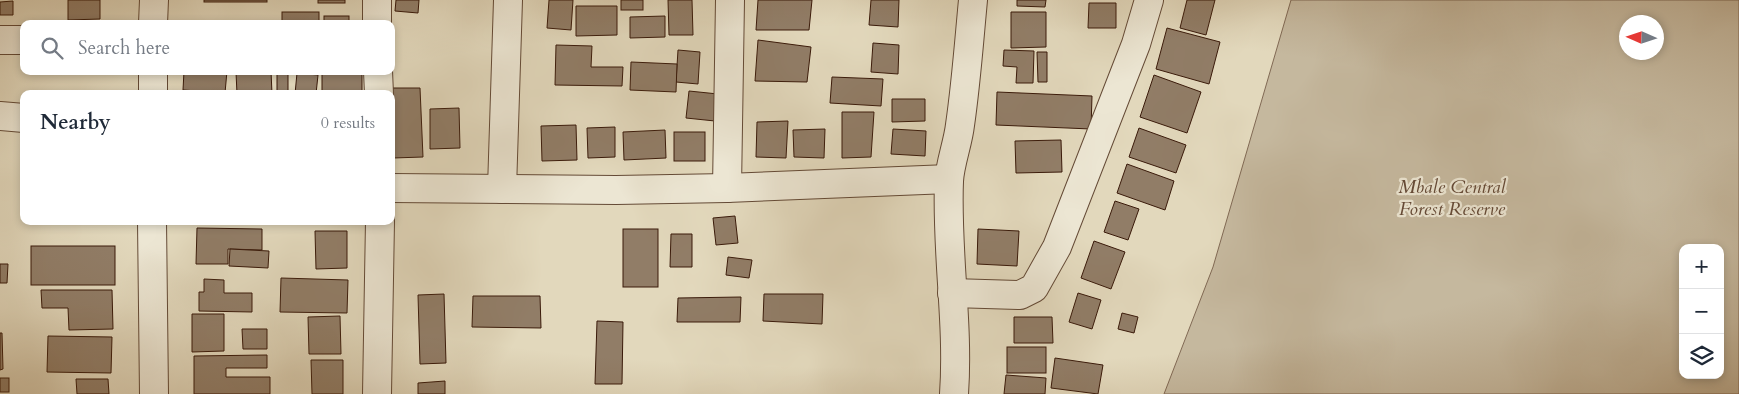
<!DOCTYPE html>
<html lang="en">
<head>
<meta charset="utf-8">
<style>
	:root { --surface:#fff; --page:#f2f2f3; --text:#1f2937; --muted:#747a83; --line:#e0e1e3 }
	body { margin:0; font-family:Cardo,serif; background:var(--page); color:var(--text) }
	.controls { position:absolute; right:15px; bottom:15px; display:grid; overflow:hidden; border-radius:10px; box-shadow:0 2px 8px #0003 }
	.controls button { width:45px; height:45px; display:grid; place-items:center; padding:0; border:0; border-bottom:1px solid var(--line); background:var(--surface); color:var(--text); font:25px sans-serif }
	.compass { position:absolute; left:1619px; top:15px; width:45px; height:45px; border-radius:50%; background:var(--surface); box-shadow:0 2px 8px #0003; rotate:273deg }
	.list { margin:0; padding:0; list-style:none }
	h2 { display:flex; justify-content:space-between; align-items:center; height:65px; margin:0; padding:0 20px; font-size:21px }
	h2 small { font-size:16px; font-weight:400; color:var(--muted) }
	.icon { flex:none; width:28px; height:28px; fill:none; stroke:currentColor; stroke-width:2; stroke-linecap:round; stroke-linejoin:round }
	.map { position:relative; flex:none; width:1739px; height:394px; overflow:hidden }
	.search { position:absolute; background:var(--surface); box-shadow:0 2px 8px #0003; left:20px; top:20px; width:375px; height:55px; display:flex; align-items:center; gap:12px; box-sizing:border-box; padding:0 18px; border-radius:10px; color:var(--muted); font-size:19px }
	.panel { position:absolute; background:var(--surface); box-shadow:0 2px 8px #0003; left:20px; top:90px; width:375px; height:135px; border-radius:10px }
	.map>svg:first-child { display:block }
	.green { fill:#c5b89e; stroke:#806954; fill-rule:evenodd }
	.building { fill:#917d67; stroke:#3a1a0a }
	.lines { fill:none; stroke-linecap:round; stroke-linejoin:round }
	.street-casing { stroke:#644a36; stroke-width:30 }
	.street { stroke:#ece6d3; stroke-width:28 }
	.labels { text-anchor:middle; stroke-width:4.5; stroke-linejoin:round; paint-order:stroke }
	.park-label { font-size:19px; font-style:italic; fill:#644936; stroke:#ece6d3 }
</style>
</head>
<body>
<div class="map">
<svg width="1739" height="394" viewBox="0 0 1739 394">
	<rect width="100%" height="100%" fill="#e2d8bc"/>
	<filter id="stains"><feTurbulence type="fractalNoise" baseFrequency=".004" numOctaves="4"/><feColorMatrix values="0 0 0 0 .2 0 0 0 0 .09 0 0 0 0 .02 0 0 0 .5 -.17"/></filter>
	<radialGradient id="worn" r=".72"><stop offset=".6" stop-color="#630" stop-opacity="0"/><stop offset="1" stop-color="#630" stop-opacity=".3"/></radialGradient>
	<path class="green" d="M1291,0H1739V394H1164L1213,267ZM1626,22H1656V52H1626ZM1683,248H1720V375H1683Z"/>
	<g class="building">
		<polygon points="68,0 100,0 100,19 68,20"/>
		<rect x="204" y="0" width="63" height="2"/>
		<rect x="318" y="0" width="27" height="3"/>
		<polygon points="396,0 419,0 418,13 395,11"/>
		<polygon points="549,0 573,0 571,30 547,28"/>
		<rect x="621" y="0" width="22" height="10"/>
		<polygon points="668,0 692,0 693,35 669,35"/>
		<polygon points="758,0 812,0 809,30 756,30"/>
		<polygon points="871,0 899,0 898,27 869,25"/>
		<polygon points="1017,0 1046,0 1045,7 1017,6"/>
		<polygon points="1187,0 1215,0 1206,35 1180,28"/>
		<polygon points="13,1 13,15 0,15 0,2"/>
		<polygon points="1089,3 1116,3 1116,28 1088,28"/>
		<polygon points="576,6 617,6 617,35 576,36"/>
		<rect x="282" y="12" width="37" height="12"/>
		<polygon points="1011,12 1046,12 1046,47 1011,48"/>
		<rect x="324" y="16" width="25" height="8"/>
		<polygon points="665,16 665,37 630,38 630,17"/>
		<polygon points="1167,28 1220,42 1209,84 1156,69"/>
		<polygon points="758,40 811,47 807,82 755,81"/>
		<polygon points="873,43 899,45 898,74 871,72"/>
		<polygon points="556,45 592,46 591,67 623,67 622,86 555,85"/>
		<polygon points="678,50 700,52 698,84 676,82"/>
		<polygon points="1004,50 1034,51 1033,83 1016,83 1017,67 1003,66"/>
		<polygon points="1037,52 1047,52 1047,82 1038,82"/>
		<polygon points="631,62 677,64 676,92 630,90"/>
		<polygon points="184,71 227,71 225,93 183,90"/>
		<polygon points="271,71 272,94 237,94 236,72"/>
		<rect x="277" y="71" width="11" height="23"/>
		<rect x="322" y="71" width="40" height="23"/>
		<polygon points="297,73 318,75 316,94 295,94"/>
		<polygon points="1154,75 1201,92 1187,133 1140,117"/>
		<polygon points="832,77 883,79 881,106 830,103"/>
		<polygon points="390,88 420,88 423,157 393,158"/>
		<polygon points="689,91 718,94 715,121 686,118"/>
		<polygon points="997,92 1092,96 1091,129 996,125"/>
		<polygon points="892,99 925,99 925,121 892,122"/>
		<polygon points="459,108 460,148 430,149 430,109"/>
		<polygon points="842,112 874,112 871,157 842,158"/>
		<polygon points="788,121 786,158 756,157 757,122"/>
		<polygon points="576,125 577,160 542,161 541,126"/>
		<polygon points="615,127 615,157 588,158 587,128"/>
		<polygon points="1139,128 1186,145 1176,173 1129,157"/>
		<polygon points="825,129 824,158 794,157 793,130"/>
		<polygon points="893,129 926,131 925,156 891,154"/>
		<polygon points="665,130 666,158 624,160 623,132"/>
		<rect x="674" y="132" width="31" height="29"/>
		<polygon points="1061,140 1062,172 1016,173 1015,141"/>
		<polygon points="1127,164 1174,181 1165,210 1117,193"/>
		<polygon points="1115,201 1139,209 1128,240 1104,232"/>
		<polygon points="735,216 738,243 716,245 713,218"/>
		<polygon points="197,228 262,229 262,250 228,249 228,264 196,264"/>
		<rect x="623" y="229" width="35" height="58"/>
		<polygon points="978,229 1019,231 1017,266 977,264"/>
		<polygon points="315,231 347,231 347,268 316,269"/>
		<polygon points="671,234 692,234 692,267 670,267"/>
		<polygon points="1094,241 1125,252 1111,289 1081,278"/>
		<rect x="31" y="246" width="84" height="39"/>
		<polygon points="230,249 269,251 268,268 229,266"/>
		<polygon points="728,257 752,260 749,278 726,275"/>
		<polygon points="0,264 8,264 7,283 0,283"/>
		<polygon points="281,278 348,280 347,313 280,312"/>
		<polygon points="204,279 224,280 224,293 252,293 252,312 199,311 199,292 204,292"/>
		<polygon points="41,290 112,290 113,329 69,330 68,308 42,308"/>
		<polygon points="1078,293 1101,300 1092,329 1069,322"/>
		<polygon points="444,294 446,363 420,364 418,295"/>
		<polygon points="764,294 823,294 822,324 763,321"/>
		<polygon points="473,296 540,296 541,328 472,327"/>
		<polygon points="741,297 740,322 677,322 678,298"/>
		<polygon points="1122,313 1138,317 1134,333 1118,329"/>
		<polygon points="192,314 224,314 224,351 192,352"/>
		<polygon points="340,316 341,354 309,354 308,317"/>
		<polygon points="1014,317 1052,317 1053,343 1014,343"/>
		<polygon points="597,321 623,322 622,384 595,384"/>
		<polygon points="242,329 267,329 267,349 243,349"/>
		<polygon points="0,333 2,333 3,369 0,370"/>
		<polygon points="48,336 112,337 111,373 47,372"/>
		<rect x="1007" y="347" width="39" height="26"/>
		<polygon points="267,355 267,368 226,368 226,377 270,377 270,394 194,394 194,356"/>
		<polygon points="1055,358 1103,365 1098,394 1051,388"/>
		<polygon points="311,360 343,360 343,394 312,394"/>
		<polygon points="1006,375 1046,378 1045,394 1004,394"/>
		<rect x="0" y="378" width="9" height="14"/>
		<polygon points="76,379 108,379 109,394 77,394"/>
		<polygon points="445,381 445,394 418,394 418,383"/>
	</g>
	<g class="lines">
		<g class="street-casing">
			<g id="street">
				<polyline points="377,0 377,24"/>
				<polyline points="153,24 154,0"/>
				<polyline points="0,40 24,40"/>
				<polyline points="378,71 379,94"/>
				<polyline points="153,94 153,71"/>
				<polyline points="0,116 24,118"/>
				<polyline points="391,188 616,190 727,188 949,179"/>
				<polyline points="727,188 730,0"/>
				<polyline points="502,189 508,0"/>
				<polyline points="152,221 154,394"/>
				<polyline points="952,293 1020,295 1034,288 1057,247 1136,44 1149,0"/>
				<polyline points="377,394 380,221"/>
				<path d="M954,394C959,323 946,252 949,181C950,163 958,143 960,125C966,84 969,42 973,0"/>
			</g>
		</g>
		<use href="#street" class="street"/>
	</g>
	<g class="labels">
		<g class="park-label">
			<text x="1452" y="193">Mbale Central<tspan x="1452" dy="22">Forest Reserve</tspan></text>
		</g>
	</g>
	<rect width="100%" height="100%" filter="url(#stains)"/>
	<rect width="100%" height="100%" fill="url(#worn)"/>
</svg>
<div class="controls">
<button>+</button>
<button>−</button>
<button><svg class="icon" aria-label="layers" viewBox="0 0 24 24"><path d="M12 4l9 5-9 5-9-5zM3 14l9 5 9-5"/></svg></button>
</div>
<svg class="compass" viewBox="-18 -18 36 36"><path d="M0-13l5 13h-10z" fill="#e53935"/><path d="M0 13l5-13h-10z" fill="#747a83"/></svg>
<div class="search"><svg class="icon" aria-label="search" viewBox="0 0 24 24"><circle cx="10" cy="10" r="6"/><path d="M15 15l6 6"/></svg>Search here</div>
<section class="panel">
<h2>Nearby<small>0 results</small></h2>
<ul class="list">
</ul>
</section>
</div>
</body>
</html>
